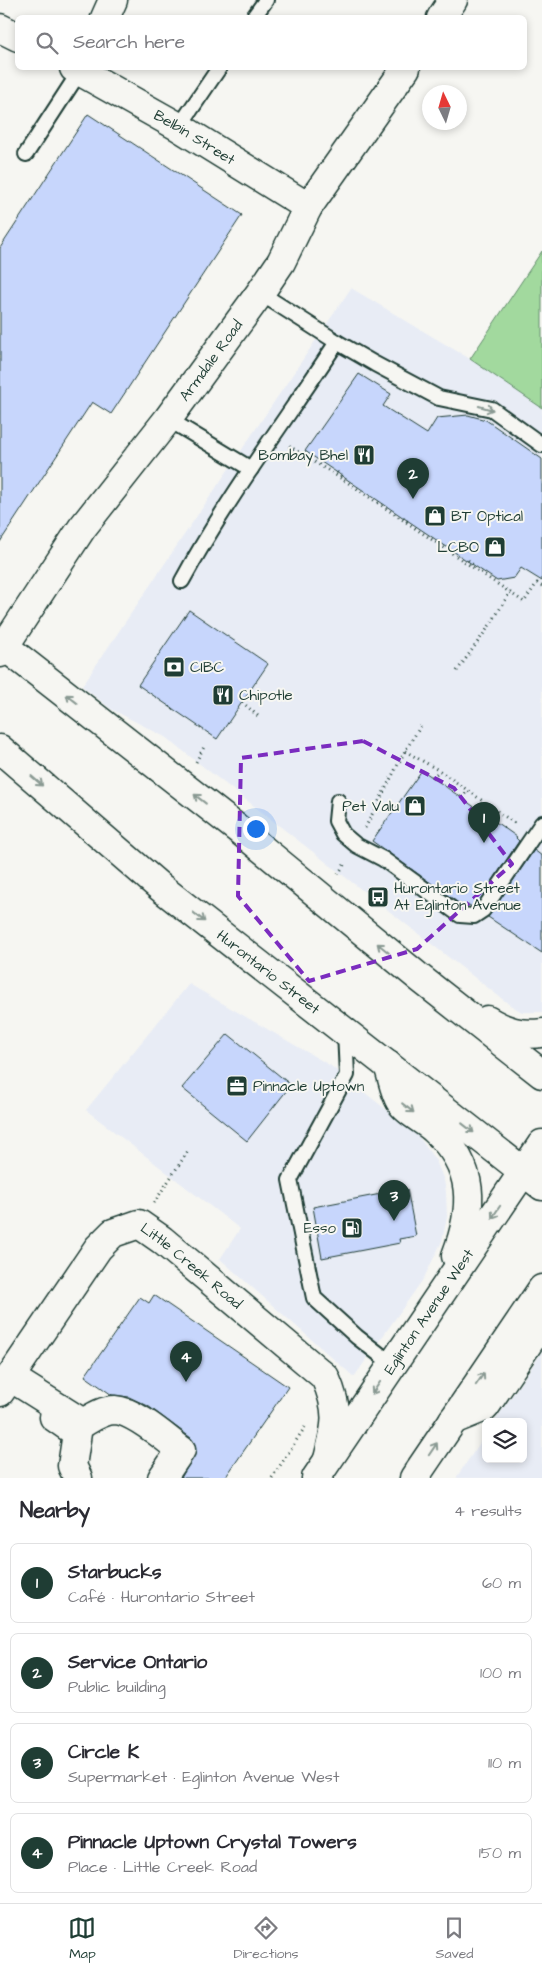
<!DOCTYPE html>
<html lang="en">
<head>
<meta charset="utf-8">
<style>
	:root { --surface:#fff; --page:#f2f2f3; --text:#2b2b33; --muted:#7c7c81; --line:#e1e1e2; --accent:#1f3d34 }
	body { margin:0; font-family:"Architects Daughter",sans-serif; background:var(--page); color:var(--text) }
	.controls { position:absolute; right:15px; bottom:15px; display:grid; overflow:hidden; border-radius:8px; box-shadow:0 2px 8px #0003 }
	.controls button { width:45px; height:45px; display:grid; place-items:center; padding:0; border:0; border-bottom:1px solid var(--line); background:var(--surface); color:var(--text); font:25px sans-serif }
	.compass { position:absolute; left:422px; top:85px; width:45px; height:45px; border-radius:50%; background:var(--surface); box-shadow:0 2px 8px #0003; rotate:355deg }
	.you { position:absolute; left:255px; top:828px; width:18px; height:18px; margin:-12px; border:4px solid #fff; border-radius:50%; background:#1a73e8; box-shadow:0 0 0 8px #1a73e833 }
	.badge { display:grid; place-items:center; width:32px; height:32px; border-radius:50%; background:var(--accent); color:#fff; font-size:16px; font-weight:700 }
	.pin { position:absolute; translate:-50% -41px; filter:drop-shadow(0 1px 2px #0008) }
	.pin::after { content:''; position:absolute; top:26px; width:18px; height:15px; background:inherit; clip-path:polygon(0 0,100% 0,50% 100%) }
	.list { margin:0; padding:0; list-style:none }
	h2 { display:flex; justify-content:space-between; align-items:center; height:65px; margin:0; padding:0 20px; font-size:21px }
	h2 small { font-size:16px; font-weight:400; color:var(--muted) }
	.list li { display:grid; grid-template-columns:32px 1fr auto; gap:15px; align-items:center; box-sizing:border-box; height:80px; margin:0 10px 10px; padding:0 10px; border:1px solid var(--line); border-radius:8px }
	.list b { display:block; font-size:19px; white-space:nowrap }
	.list p { margin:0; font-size:16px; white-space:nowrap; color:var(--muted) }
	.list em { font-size:16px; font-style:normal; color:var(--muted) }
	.icon { flex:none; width:28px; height:28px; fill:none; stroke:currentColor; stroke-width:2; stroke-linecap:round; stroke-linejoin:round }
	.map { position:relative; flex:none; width:542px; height:1478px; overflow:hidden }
	.search { position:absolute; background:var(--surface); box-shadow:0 2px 8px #0003; left:15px; right:15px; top:15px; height:55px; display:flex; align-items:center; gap:12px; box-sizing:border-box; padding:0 18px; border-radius:8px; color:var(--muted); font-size:19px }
	.sheet { height:425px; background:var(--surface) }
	nav { display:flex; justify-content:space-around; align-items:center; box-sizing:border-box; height:70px; border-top:1px solid var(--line); background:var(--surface); font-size:14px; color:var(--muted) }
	nav a { display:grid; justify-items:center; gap:2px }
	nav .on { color:var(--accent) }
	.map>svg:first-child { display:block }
	.built { fill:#e8ecf5 }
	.green { fill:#a2d99e; stroke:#608b69 }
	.building { fill:#c7d6fc; stroke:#1f3d34 }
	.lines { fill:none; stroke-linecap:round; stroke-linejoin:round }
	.lane-casing { stroke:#1f3d34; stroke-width:18 }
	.street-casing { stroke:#1f3d34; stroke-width:31 }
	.primary-casing { stroke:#1f3d34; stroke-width:31 }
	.path { stroke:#1f3d34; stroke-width:3; stroke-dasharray:1 4; stroke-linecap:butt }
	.lane { stroke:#f6f6f2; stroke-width:14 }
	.street { stroke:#f6f6f2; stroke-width:28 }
	.primary { stroke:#f6f6f2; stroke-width:28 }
	.oneway { stroke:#8a9a93 }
	.marked { fill:none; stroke:#7b2cbf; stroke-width:4; stroke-dasharray:10 6; stroke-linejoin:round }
	.labels { text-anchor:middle; stroke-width:4; stroke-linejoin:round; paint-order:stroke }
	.street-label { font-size:15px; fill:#1f3d34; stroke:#f6f6f2 }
	.poi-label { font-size:15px; fill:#1f3d34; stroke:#f6f6f2; text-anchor:start }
</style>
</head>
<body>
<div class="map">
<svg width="542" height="1478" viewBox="0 0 542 1478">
	<rect width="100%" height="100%" fill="#f6f6f2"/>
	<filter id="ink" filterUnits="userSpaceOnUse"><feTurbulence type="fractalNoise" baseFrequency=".02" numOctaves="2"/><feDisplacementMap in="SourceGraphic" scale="10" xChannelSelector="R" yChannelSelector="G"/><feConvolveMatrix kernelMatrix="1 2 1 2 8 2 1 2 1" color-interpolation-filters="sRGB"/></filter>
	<g filter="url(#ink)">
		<g class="built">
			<polygon points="351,288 470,359 542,408 542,1012 522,1012 510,1005 165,737 111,709 82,686"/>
			<polygon points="189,984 331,1066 416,1133 436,1161 444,1180 446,1192 447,1217 442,1241 424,1278 354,1377 220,1259 240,1229 86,1110"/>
			<polygon points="542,1352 542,1478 456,1478 486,1434 486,1459 523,1459 523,1422 494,1422"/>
		</g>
		<polygon class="green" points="542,251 542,408 470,359"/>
		<g class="building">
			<polygon points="88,114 242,215 111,414 92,402 0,542 0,248"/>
			<polygon points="359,374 391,394 383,406 427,434 437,418 468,415 486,420 542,459 542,581 521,568 514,578 497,581 305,451"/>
			<polygon points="189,610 268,664 217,739 138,685"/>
			<polygon points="422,770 517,837 516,838 519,841 477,904 472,907 469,905 464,907 372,841"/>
			<polygon points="534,850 542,856 542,953 488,917"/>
			<polygon points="228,1034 291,1085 247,1141 182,1088"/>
			<polygon points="407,1189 416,1236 399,1239 400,1243 322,1258 313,1207"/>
			<polygon points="154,1295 288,1387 225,1478 181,1478 196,1452 195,1444 191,1438 148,1406 129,1397 112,1395 85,1376 140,1297 149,1303"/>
		</g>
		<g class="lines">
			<g class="lane-casing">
				<g id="lane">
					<polyline points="253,18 266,0"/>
					<polyline points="179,127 219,68"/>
					<polyline points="26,154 80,71"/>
					<polyline points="260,293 337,342"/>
					<polyline points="168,419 251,469"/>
					<path d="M182,581C227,498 285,421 337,342L375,364L439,398L492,409L542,445"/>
					<polyline points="338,801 336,821 343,834 356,845 383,859 460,915 474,916 483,910 542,823"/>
					<polyline points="345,1032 347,1075 290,1180 314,1298 357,1337 392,1364"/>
				</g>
			</g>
			<g class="street-casing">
				<g id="street">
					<polyline points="105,18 113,0"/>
					<polyline points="441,18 453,0"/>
					<polyline points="0,28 18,37"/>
					<path id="s1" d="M74,68L179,127L308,207"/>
					<path id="s2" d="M0,653L82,528L168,419L260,293L281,262L308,207L406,68"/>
					<path d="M10,1377L83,1423C93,1417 103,1410 115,1410C135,1411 165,1438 181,1450L162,1478"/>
					<path id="s3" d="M0,1392L98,1248L113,1233L139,1224L162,1240L325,1377C340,1411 337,1424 328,1459"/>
					<polyline points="54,1417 77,1433 72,1466 78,1478"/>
				</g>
			</g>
			<g class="primary-casing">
				<g id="primary">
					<polyline points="0,643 238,829 421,979 542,1074"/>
					<path id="s4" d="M0,749L160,887L542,1186"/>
					<path d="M487,1020C505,1031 521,1036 542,1033"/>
					<path d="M388,1065C392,1076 394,1091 400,1101C405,1111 427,1122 435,1130C476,1167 474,1208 456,1256"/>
					<polyline points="453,1420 485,1407 542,1323"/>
					<path id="s5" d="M316,1478L542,1144"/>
					<polyline points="414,1478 542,1289"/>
				</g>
			</g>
			<g class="path">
				<polyline points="289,446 350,484 524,602 537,583 542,586"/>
				<polyline points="337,472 344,479"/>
				<polyline points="403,517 408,522"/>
				<polyline points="468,560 475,567"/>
				<polyline points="457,671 492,622 510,592"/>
				<polyline points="242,702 258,716"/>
				<polyline points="405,751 440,771 517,825"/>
				<polyline points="196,762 205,745"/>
				<polyline points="432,777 440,771"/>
				<polyline points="461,797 468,791"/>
				<polyline points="492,819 499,813"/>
				<polyline points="365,828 405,751 422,724"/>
				<polyline points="338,874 346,862"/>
				<polyline points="154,1203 188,1151"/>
				<polyline points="272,1478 305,1427"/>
			</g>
			<use href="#lane" class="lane"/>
			<use href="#street" class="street"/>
			<use href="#primary" class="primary"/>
		</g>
		<defs><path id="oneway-shaft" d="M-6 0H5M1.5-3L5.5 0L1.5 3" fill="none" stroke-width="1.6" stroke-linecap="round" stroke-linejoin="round" transform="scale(1.25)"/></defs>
		<g class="oneway">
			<use href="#oneway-shaft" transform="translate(486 408) rotate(16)"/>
			<use href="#oneway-shaft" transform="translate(72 699) rotate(-142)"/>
			<use href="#oneway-shaft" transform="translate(37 781) rotate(41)"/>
			<use href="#oneway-shaft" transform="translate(200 799) rotate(-142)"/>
			<use href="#oneway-shaft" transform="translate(199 917) rotate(38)"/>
			<use href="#oneway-shaft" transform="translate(383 948) rotate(-141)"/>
			<use href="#oneway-shaft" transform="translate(408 1108) rotate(38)"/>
			<use href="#oneway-shaft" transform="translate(468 1128) rotate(38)"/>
			<use href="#oneway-shaft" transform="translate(496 1212) rotate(124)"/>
			<use href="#oneway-shaft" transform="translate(480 1379) rotate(-56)"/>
			<use href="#oneway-shaft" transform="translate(376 1388) rotate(124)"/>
			<use href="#oneway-shaft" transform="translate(433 1449) rotate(-56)"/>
		</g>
	</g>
	<path class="marked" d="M363,741L454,788L512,864L417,949L309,981L238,896L241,758Z"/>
	<defs>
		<g id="restaurant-square" transform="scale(1.125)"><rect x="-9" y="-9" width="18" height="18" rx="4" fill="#1f3d34" stroke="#f6f6f2"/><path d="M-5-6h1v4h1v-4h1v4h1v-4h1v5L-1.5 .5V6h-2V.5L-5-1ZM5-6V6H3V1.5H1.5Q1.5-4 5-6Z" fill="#fff"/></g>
		<g id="shop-square" transform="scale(1.125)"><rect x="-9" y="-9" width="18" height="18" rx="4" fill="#1f3d34" stroke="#f6f6f2"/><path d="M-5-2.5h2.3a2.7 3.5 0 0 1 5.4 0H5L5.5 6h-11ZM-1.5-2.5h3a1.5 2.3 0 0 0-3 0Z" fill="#fff"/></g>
		<g id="bank-square" transform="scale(1.125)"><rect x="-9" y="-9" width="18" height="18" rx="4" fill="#1f3d34" stroke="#f6f6f2"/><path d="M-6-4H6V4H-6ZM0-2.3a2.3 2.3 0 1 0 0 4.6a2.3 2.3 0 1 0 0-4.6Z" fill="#fff"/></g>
		<g id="bus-square" transform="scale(1.125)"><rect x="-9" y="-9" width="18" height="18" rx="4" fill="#1f3d34" stroke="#f6f6f2"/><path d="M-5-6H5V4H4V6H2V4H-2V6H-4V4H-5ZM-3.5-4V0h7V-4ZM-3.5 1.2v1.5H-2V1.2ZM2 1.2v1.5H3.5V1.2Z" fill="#fff"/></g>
		<g id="office-square" transform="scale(1.125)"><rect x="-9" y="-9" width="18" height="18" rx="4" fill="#1f3d34" stroke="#f6f6f2"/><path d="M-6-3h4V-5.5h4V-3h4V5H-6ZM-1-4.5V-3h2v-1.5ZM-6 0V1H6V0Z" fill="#fff"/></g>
		<g id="fuel-square" transform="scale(1.125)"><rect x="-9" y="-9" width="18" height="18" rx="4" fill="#1f3d34" stroke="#f6f6f2"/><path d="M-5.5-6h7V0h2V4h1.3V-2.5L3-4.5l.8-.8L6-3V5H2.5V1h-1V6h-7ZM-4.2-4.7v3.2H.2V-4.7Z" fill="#fff"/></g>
	</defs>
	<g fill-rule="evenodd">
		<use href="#restaurant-square" x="364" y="455"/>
		<use href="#shop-square" x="435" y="516"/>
		<use href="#shop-square" x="495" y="547"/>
		<use href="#bank-square" x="174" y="667"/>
		<use href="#restaurant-square" x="223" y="695"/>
		<use href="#shop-square" x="415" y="806"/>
		<use href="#bus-square" x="378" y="897"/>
		<use href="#office-square" x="237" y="1086"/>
		<use href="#fuel-square" x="352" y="1228"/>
	</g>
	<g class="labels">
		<g class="street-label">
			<text dy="5" stroke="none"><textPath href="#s1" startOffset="139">Belbin Street</textPath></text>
			<text dy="5" stroke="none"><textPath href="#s2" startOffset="361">Armdale Road</textPath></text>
			<text dy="5" stroke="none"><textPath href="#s4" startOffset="349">Hurontario Street</textPath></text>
			<text dy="5" stroke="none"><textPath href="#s3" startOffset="290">Little Creek Road</textPath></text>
			<text dy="5" stroke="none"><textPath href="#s5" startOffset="201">Eglinton Avenue West</textPath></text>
		</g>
		<g class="poi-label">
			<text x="348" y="460" text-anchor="end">Bombay Bhel</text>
			<text x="451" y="521">BT Optical</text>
			<text x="479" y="552" text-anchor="end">LCBO</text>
			<text x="190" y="672">CIBC</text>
			<text x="239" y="700">Chipotle</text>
			<text x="399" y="811" text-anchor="end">Pet Valu</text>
			<text x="394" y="893">Hurontario Street<tspan x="394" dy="17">At Eglinton Avenue</tspan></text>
			<text x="253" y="1091">Pinnacle Uptown</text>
			<text x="336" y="1233" text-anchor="end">Esso</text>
		</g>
	</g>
</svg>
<div class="controls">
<button><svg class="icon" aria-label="layers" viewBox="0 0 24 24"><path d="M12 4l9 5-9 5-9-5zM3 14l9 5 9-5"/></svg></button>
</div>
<svg class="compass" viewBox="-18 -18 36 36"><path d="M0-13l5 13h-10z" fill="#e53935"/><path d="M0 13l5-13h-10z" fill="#7c7c81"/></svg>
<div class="you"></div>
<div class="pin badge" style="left:484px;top:843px">1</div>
<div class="pin badge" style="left:413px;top:499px">2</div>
<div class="pin badge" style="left:394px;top:1221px">3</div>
<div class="pin badge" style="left:186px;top:1382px">4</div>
<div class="search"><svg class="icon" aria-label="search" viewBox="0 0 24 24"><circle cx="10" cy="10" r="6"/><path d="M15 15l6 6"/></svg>Search here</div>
</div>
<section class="sheet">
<h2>Nearby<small>4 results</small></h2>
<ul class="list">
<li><span class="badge">1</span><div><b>Starbucks</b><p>Café · Hurontario Street</p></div><em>60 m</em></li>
<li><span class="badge">2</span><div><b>Service Ontario</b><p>Public building</p></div><em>100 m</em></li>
<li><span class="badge">3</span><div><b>Circle K</b><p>Supermarket · Eglinton Avenue West</p></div><em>110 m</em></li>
<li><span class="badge">4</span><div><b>Pinnacle Uptown Crystal Towers</b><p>Place · Little Creek Road</p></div><em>150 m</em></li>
</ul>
</section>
<nav>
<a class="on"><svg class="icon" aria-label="map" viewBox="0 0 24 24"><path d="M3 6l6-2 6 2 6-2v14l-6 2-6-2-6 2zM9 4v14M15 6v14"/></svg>Map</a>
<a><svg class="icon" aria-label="directions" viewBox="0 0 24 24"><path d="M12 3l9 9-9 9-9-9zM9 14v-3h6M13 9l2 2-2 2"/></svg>Directions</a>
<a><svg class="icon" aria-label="saved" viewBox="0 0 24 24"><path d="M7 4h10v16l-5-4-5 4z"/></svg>Saved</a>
</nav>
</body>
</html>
